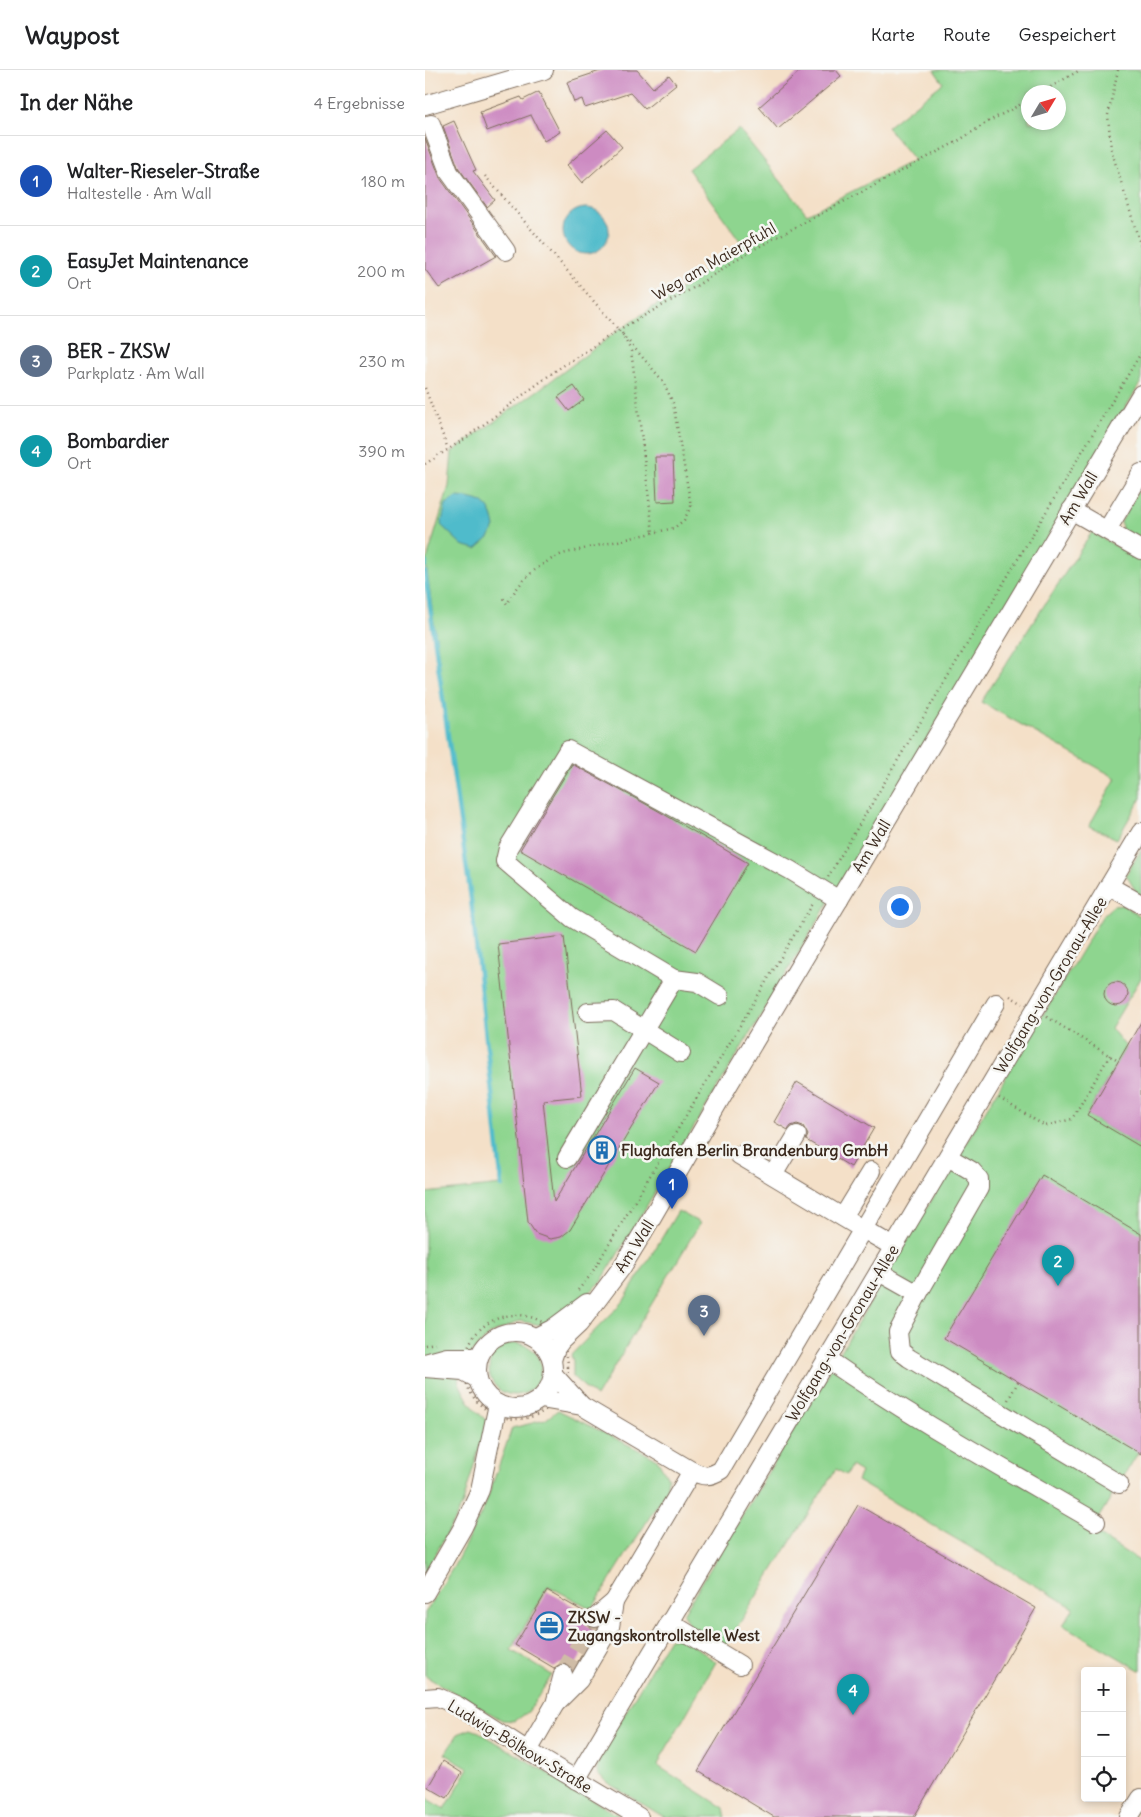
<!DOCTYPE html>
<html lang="de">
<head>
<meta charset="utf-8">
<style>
	:root { --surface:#fff; --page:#f6f6f6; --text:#202124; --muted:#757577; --line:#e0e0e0; --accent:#1f6fb2 }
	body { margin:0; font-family:Delius,sans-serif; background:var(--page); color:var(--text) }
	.controls { position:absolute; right:15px; bottom:15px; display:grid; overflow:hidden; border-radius:5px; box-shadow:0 2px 8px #0003 }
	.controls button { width:45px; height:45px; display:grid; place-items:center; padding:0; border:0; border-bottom:1px solid var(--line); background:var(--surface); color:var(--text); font:25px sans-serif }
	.compass { position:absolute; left:596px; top:15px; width:45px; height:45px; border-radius:50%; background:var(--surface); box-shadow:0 2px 8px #0003; rotate:52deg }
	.you { position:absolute; left:474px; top:836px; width:18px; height:18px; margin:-12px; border:4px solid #fff; border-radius:50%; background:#1a73e8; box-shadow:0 0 0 8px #1a73e833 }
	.badge { display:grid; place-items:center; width:32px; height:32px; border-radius:50%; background:var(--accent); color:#fff; font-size:16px; font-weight:700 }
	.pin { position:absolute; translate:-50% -41px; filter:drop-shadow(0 1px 2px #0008) }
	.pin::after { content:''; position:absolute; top:26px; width:18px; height:15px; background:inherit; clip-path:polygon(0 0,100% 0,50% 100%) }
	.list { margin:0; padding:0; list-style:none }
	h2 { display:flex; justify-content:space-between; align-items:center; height:65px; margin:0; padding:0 20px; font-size:21px }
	h2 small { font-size:16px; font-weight:400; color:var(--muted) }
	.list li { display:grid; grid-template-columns:32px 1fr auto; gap:15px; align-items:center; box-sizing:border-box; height:90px; padding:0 20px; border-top:1px solid var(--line) }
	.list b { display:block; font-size:19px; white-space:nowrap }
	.list p { margin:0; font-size:16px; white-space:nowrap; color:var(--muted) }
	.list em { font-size:16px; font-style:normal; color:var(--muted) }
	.icon { flex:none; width:28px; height:28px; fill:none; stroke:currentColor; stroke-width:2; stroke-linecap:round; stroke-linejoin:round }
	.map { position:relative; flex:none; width:716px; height:1747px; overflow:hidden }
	header { display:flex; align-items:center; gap:30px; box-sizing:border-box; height:70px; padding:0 25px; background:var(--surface); border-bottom:1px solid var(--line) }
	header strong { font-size:24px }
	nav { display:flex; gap:28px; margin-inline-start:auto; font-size:18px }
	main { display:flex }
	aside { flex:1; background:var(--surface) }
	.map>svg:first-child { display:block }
	.green { fill:#8ed58f; stroke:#648056; fill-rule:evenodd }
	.water { fill:#50bbcb; stroke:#467274 }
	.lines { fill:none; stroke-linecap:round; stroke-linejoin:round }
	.stream { stroke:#50bbcb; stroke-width:4.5 }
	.building { fill:#cd8bc2 }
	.minor-tunnel { stroke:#cfbca6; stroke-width:18; stroke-dasharray:18 9; stroke-linecap:butt }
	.minor-casing { stroke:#7c6a5a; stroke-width:20 }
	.path { stroke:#7c6a5a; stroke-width:2.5; stroke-dasharray:1 4; stroke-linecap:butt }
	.minor { stroke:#fff; stroke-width:18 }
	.labels { text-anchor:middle; stroke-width:5; stroke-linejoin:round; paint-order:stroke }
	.street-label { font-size:16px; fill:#3b2a1e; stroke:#f6f6f2 }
	.poi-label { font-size:16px; font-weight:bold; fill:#3b2a1e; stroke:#f6f6f2; text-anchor:start }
</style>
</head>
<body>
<header>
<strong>Waypost</strong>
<nav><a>Karte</a><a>Route</a><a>Gespeichert</a></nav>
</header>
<main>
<aside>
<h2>In der Nähe<small>4 Ergebnisse</small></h2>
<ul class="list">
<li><span class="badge" style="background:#1a4fb4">1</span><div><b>Walter-Rieseler-Straße</b><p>Haltestelle · Am Wall</p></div><em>180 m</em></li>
<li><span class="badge" style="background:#0f9aa8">2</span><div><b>EasyJet Maintenance</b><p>Ort</p></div><em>200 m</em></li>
<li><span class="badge" style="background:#5c6f8a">3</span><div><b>BER - ZKSW</b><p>Parkplatz · Am Wall</p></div><em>230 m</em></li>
<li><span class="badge" style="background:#0f9aa8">4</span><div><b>Bombardier</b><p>Ort</p></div><em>390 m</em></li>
</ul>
</aside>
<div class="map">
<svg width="716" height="1747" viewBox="0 0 716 1747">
	<rect width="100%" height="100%" fill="#f6f6f2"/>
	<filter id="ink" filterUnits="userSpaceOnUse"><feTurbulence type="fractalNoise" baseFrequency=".02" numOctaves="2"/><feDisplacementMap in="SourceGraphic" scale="10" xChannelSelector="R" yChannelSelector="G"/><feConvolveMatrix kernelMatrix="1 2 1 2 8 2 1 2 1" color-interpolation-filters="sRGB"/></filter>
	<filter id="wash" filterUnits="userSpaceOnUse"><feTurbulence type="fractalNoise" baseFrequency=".0096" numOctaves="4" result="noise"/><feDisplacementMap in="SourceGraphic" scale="20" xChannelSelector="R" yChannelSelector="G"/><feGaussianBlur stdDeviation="1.12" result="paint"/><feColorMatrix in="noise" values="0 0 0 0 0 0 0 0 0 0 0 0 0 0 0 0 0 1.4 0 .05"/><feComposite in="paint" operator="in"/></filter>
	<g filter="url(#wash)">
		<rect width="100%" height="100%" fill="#f4e0c8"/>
		<g class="green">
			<path d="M509,0H716V312L176,1212L143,1242L116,1255L95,1251L64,1265L47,1283L33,1310C40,1327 48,1339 62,1351L37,1436L0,1503V1123L77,1115L46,829L1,493L24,416L27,382L134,305L195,259L263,214L316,172L263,99L314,59L382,144L489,90L462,57L518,13ZM604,22H634V52H604Z"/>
			<polygon points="716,415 716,474 697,460 696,452"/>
			<polygon points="667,462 716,491 716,728 692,769 664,756 691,708 556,632"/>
			<polygon points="716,780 716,825 712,823 701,805"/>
			<polygon points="698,835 716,847 716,908 686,958 701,977 662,1045 716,1077 716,1378 666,1460 716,1492 716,1601 638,1555 649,1538 432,1411 436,1402 426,1396 421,1405 411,1399 301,1575 264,1555 258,1544 678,845 688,836"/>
			<polygon points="253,1141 275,1153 171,1327 148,1307 148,1291 146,1285 198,1232"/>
			<circle cx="90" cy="1299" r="26"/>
			<polygon points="133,1340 232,1389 243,1408 241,1421 167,1539 123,1516 86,1580 127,1605 103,1642 90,1651 77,1650 0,1606 0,1543 29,1496 59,1438 87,1358 120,1350"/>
			<polygon points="258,1568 291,1592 237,1686 233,1696 299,1738 301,1747 239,1747 181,1712 172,1702 174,1687 244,1569"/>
			<polygon points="46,1659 54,1662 196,1747 0,1747 0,1727 20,1739 44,1698 20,1684 33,1664"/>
		</g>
		<g class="water">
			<circle cx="161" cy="161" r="23"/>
			<path d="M32,427C56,429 66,432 70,457L64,468L51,479L37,475L16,455L21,434Z"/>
		</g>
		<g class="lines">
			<g class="stream">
				<polyline points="0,496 1,493"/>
				<polyline points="0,502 46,829 77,1116"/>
			</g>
		</g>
		<g id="blocks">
			<g class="building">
				<polygon points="178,0 212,0 228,18 244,5 251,14 220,39 205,23 160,38 157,29 149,32 142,12"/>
				<polygon points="376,0 411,0 416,6 353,59 334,37"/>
				<polygon points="114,22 135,62 119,71 106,45 62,61 55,42 96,27 98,30"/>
				<polygon points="29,51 51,100 48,101 70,130 62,137 33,97 18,56"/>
				<polygon points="182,60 197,77 157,113 142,95"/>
				<polygon points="0,68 15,108 71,186 14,218 0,199"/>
				<polygon points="149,316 159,330 144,341 133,327"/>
				<polygon points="230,387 248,387 250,431 232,432"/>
				<polygon points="147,694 230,739 323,793 271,881 95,780"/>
				<polygon points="139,866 157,1026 118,1030 129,1132 210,998 234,1012 145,1160 136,1167 125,1169 111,1164 103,1152 73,874"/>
				<circle cx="691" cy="924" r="12"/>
				<polygon points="716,952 716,1077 662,1045"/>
				<polygon points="372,1012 449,1058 426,1097 381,1070 383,1065 378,1056 372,1054 366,1056 363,1060 349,1052"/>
				<polygon points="617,1105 716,1164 716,1384 519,1268"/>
				<polygon points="433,1435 611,1538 489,1747 349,1747 273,1701"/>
				<polygon points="122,1521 161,1543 160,1549 162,1554 166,1558 172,1558 148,1600 140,1594 135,1594 129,1598 90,1575"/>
				<polygon points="18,1691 37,1703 22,1728 3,1717"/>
			</g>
		</g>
	</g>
	<g filter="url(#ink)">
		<use href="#blocks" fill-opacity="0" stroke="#7c6a5a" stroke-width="1"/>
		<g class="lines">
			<polyline class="minor-tunnel" points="138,1604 170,1548"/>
			<g class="minor-casing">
				<g id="minor">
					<polyline points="0,35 119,0"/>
					<polyline points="6,54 24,102 81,181"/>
					<polyline points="646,440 716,480"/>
					<polyline points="682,460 716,403"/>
					<polyline points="684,816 716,834"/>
					<polyline points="295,926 272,912 249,909 147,848 80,791 83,778 143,680 365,800 414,830"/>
					<polyline points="163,942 189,941 256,983"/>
					<polyline points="314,1085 429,1154"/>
					<polyline points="523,1087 547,1101 554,1109 554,1118 493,1224 473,1262 475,1281 484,1288 694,1414"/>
					<polyline points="142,1088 249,909"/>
					<polyline points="348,1105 372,1065"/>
					<polyline points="418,1147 446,1101"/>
					<polyline points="438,1159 469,1177"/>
					<polyline points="454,1202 493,1224"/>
					<circle cx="90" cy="1300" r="38"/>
					<polyline points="111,1267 127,1259 162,1233"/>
					<path d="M402,1289C488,1349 580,1399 671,1452"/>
					<polyline points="127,1290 131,1278 136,1271 154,1254 164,1241 197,1197 216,1166 304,1014 716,324"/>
					<polyline points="0,1293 22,1287 53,1287"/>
					<polyline points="0,1298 38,1301 53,1309"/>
					<path d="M128,1304L157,1336L267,1401C278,1407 285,1407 296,1400L571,933"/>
					<polyline points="116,1329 157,1336"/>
					<polyline points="0,1523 38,1457 55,1420 73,1334"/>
					<polyline points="189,1532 267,1401"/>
					<polyline points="244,1552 315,1595"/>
					<polyline points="138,1604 130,1634 154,1610 185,1557 189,1532 170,1548"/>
					<polyline points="0,1628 13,1627 33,1636 103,1681 214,1747"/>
					<polyline points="103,1681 130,1634"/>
					<polyline points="151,1710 716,762"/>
					<polyline points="704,1747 716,1728"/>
				</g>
			</g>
			<g class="path">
				<polyline points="693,0 683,45 686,79 716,177"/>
				<polyline points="617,22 655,0"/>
				<path d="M60,106L238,311L248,333L266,436L259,450L249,458L137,484C112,495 95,510 82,534L78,528"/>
				<polyline points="197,263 206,281 208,295 228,463"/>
				<polyline points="0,318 23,379"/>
				<polyline points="0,394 38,370 130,301 195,259 265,220 320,184 533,71 566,50 604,30"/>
				<polyline points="403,807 716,283"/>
				<polyline points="585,926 598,934"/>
				<polyline points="622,947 693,991"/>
				<polyline points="574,1028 620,1056 647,1049 685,985"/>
				<polyline points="153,1220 165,1206 389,832"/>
				<circle cx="91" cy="1297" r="52"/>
				<polyline points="0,1275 10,1273"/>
				<polyline points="583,1330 593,1312"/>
			</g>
			<use href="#minor" class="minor"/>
		</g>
	</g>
	<defs>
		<g id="building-ring" transform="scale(1.4375)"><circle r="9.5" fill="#f6f6f2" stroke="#1f6fb2" stroke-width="1.5"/><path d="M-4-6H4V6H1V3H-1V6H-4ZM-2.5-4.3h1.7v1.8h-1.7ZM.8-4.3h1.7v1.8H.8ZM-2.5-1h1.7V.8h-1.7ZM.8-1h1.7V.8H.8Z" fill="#1f6fb2"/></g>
		<g id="office-ring" transform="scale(1.4375)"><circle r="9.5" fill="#f6f6f2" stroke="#1f6fb2" stroke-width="1.5"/><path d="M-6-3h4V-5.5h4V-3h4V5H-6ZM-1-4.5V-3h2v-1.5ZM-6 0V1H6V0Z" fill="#1f6fb2"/></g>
	</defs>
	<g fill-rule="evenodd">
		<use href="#building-ring" x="177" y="1080"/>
		<use href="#office-ring" x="124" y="1556"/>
	</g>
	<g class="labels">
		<g class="street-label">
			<text transform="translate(289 191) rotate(-30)" y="6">Weg am Maierpfuhl</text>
			<text transform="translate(653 428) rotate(-59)" y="6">Am Wall</text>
			<text transform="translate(446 776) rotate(-59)" y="6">Am Wall</text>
			<text transform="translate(625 915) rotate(-59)" y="6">Wolfgang-von-Gronau-Allee</text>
			<text transform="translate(209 1176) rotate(-58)" y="6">Am Wall</text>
			<text transform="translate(417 1263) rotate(-59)" y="6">Wolfgang-von-Gronau-Allee</text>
			<text transform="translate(95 1676) rotate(31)" y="6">Ludwig-Bölkow-Straße</text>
		</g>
		<g class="poi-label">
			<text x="196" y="1086">Flughafen Berlin Brandenburg GmbH</text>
			<text x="143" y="1553">ZKSW -<tspan x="143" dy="18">Zugangskontrollstelle West</tspan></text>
		</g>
	</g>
</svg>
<div class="controls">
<button>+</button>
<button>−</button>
<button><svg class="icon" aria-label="locate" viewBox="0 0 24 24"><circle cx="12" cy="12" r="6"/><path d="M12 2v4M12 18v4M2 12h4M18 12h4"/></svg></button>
</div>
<svg class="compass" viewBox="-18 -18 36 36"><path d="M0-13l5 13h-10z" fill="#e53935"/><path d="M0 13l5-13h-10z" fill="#757577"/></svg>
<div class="you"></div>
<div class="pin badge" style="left:247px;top:1139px;background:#1a4fb4">1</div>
<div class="pin badge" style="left:633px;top:1216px;background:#0f9aa8">2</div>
<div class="pin badge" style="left:279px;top:1266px;background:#5c6f8a">3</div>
<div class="pin badge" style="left:428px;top:1645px;background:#0f9aa8">4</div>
</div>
</main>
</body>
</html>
